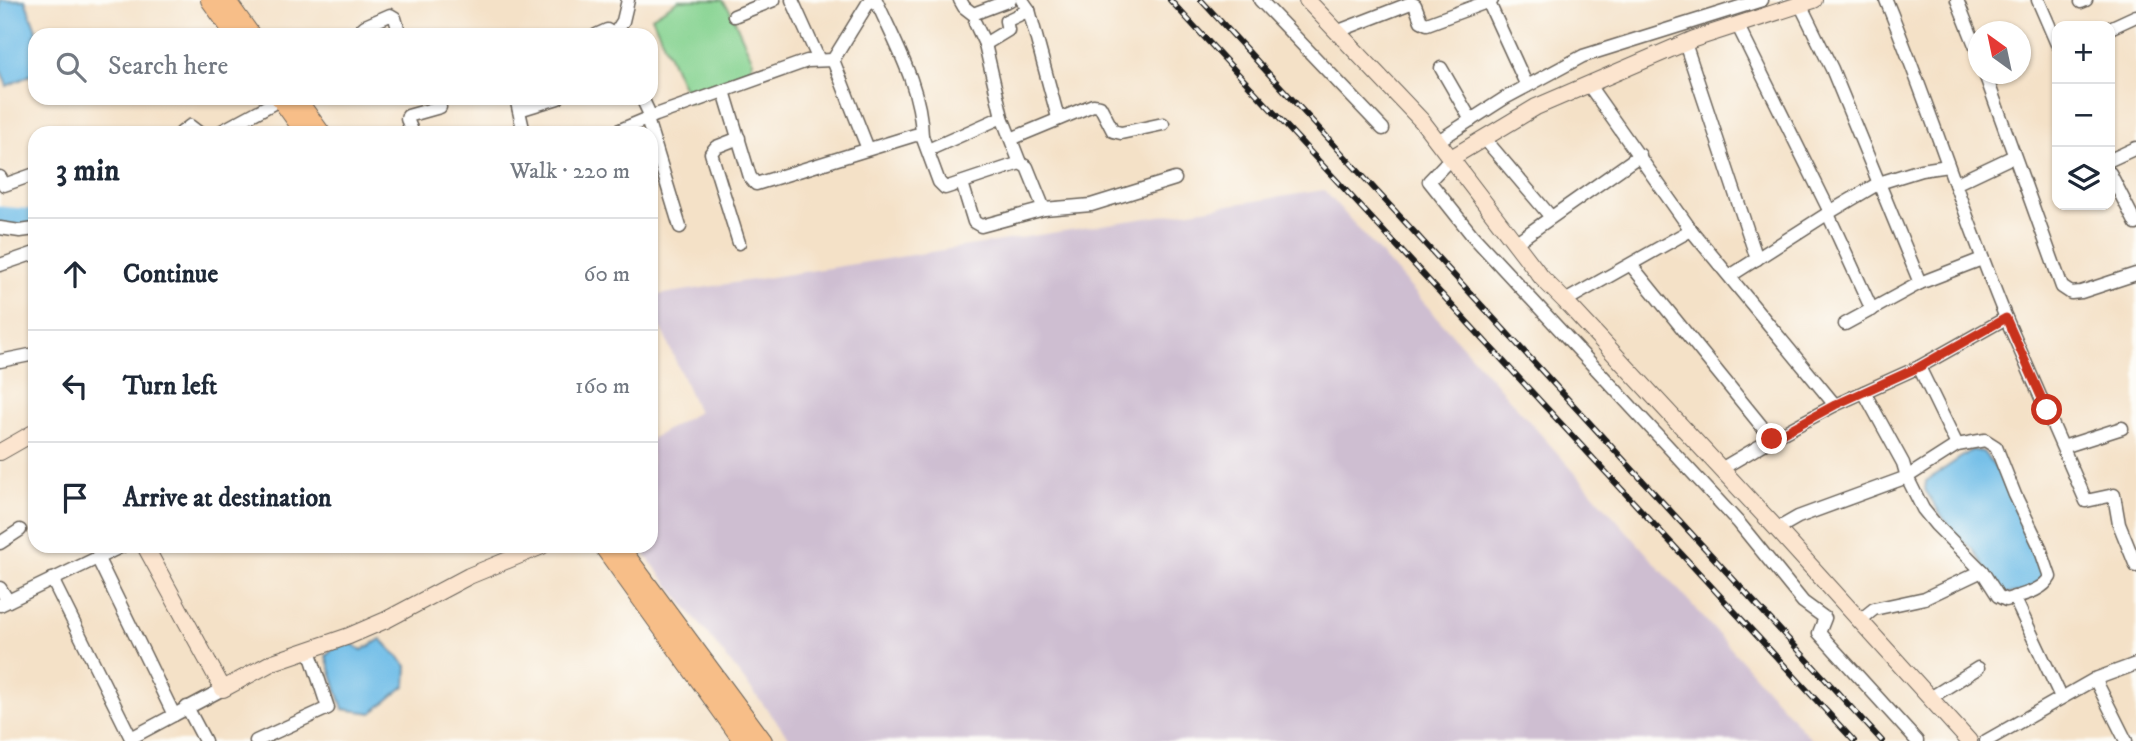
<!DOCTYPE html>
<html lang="en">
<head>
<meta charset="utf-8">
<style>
	:root { --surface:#fff; --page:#f6f6f7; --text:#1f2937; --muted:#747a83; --line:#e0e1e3 }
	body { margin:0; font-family:"IM FELL DW Pica",serif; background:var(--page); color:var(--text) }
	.controls { position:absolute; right:21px; top:21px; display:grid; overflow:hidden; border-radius:14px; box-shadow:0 2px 5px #0004 }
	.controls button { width:63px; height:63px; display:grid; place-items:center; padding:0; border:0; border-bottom:2px solid var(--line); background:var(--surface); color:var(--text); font:35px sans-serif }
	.compass { position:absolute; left:1968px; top:21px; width:63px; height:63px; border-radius:50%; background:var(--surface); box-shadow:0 2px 5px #0004; rotate:327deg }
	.stop { position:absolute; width:21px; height:21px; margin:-16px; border:5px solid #c8321e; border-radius:50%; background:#fff }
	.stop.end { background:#c8321e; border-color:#fff; box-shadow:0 2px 7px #0008 }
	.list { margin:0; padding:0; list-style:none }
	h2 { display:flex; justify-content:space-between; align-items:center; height:91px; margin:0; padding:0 28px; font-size:30px }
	h2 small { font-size:23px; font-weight:400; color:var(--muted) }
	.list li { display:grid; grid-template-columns:46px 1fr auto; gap:21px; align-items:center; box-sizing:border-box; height:112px; padding:0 28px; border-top:2px solid var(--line) }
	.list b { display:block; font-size:26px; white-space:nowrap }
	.list em { font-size:23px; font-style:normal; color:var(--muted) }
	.icon { flex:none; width:38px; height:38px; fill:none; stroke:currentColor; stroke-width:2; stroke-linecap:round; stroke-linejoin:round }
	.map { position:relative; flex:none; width:2136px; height:741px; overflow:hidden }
	.search { position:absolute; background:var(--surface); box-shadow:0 2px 5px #0004; left:28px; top:28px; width:630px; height:77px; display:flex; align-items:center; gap:18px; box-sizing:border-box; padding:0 24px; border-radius:21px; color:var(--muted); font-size:26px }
	.panel { position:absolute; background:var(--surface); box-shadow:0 2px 5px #0004; left:28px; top:126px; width:630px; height:427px; border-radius:21px }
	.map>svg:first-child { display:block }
	.industrial { fill:#cebed1 }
	.green { fill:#86d391; stroke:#517856; stroke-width:2 }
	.water { fill:#6dbce7; stroke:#446c82; stroke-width:2 }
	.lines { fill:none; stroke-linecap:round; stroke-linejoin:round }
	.river { stroke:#6dbce7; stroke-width:19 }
	.street-casing { stroke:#686158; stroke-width:15 }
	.secondary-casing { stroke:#686158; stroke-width:18 }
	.primary-casing { stroke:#686158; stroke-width:20 }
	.street { stroke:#fff; stroke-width:12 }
	.secondary { stroke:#fce5cf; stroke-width:16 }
	.primary { stroke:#f7be88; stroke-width:18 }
	.rail-casing { stroke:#1c1c1c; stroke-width:6 }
	.rail { stroke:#fdfcf7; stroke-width:3.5; stroke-dasharray:10; stroke-linecap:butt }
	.route { stroke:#c8321e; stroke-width:9 }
</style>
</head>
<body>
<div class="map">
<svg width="2136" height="741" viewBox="0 0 2136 741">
	<rect width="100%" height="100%" fill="#fdfcf7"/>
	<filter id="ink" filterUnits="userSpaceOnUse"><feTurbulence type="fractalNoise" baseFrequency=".0143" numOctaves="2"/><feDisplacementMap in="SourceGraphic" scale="14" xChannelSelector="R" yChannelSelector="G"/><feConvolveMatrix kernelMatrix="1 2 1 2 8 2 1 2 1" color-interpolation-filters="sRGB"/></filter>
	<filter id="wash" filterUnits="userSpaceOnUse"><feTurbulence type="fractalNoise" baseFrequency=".00686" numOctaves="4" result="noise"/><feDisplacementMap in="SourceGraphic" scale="28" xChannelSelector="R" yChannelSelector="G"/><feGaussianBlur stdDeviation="1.57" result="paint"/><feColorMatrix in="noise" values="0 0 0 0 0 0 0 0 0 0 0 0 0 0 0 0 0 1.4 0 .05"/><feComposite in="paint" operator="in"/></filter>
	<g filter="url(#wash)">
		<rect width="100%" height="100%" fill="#f4e1c7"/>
		<polygon class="industrial" points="1324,190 1813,741 792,741 638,546 651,546 651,439 698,412 651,305 651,296"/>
		<polygon class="green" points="679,0 722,0 730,10 753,61 749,73 690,103 652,17"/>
		<g class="water">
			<polygon points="0,0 25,0 38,35 35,35 35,73 7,86 0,68"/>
			<polygon points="1972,450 1983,452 2008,484 2037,550 2044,577 2025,592 2002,594 1973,549 1954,534 1925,490 1926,481"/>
			<polygon points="381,639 407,666 406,685 372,713 343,709 326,656 334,648 351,643 362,650"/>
		</g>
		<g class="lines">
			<polyline class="river" points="0,216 35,219"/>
		</g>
	</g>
	<g filter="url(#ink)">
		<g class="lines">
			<g class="street-casing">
				<g id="street">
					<polyline points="792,0 819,60"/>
					<path d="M876,0C895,43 921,87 922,136"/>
					<polyline points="960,0 964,7 973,14 1010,0"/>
					<polyline points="1022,0 1029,10 1058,118"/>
					<polyline points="1260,0 1383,129"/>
					<path d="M1886,0C1929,105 1963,213 2006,318"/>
					<polyline points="1957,0 1979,55"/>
					<polyline points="2038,0 2057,44"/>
					<polyline points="1488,1 1527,86"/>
					<polyline points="2081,2 2086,0"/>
					<polyline points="1800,4 1832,69 1920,283"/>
					<polyline points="734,16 774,0"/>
					<polyline points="975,23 985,44 1008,30 1006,21 1029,10"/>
					<polyline points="1737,24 1830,212 1879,183 1921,170 1948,166"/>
					<polyline points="2110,28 2136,16"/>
					<polyline points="1336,32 1411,3 1415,5 1421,21 1427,24 1492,0"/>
					<polyline points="355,35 365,26 390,15 395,18 400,35"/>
					<polyline points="596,35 607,30 615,35"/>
					<polyline points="614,35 623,21 628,0"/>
					<polyline points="1685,43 1757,259"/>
					<polyline points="985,44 1002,117 1020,163"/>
					<polyline points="833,60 870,0"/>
					<polyline points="1441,68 1471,120"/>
					<polyline points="1985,74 2062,287 2071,293 2081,292 2136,274"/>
					<polyline points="1588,84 1691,230 1835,405 1919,367 2006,318 2086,501 2114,495 2119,524 2136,566"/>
					<polyline points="724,91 750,177 756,184 915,135 922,136 939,182 945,188 1020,163 1027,167 1044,209"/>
					<polyline points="516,98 524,133"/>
					<polyline points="642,98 651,117"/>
					<polyline points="519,110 558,98"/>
					<polyline points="647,119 680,227"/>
					<polyline points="181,133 190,126 199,133"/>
					<polyline points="218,133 281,99"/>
					<polyline points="413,133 407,119 408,116 440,107"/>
					<polyline points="613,133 656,115 807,61 833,60 868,149"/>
					<polyline points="739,138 716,147 711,153 739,243"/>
					<polyline points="1484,138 1551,217"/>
					<polyline points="1011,139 1093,105 1100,106 1113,131 1121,133 1163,124"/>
					<polyline points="1438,141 1505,98 1583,56 1762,0"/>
					<polyline points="928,150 1002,117"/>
					<polyline points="1451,158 1429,181 1472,235 1739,523 1803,602 1825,618 1819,633 1917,741"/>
					<polyline points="2110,160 2136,148"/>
					<polyline points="2110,173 2136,224"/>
					<polyline points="0,177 4,185 35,174"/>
					<polyline points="962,183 974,222 981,226 1044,209 1091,205 1175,179"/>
					<polyline points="1955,184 2014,156"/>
					<polyline points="1828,214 1872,310"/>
					<polyline points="0,228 20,231 35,229"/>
					<polyline points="1515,243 1640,155"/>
					<polyline points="0,265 35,253"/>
					<polyline points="1631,265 1772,439 1835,405"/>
					<polyline points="1730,276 1830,212"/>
					<polyline points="1565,301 1691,230"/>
					<polyline points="1845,324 1920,283 1982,259"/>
					<polyline points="0,361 35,354"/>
					<polyline points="1919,367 1957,445"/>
					<polyline points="2063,447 2122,428"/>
					<polyline points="1721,469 1772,439"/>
					<path d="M1777,529L1798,517L1907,477L1957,445L1985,440L1996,447L2015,495L2039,545L2050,577C2042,592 2020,595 2006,600L1998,596L1982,571L1936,525L1923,509L1907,477L1903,463L1864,392"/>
					<polyline points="0,543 20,530"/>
					<polyline points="97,557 174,715 223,689"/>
					<polyline points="52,579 131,738"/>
					<polyline points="0,588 8,601"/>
					<polyline points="2014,597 2061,697"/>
					<polyline points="0,605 122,546"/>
					<polyline points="1859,621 1874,609 1925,598 1982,571"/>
					<polyline points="2095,679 2126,741"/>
					<polyline points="1930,698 1978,668"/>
					<polyline points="187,707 205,741"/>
					<polyline points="132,741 131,738 174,715"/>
					<polyline points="256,741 328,708 309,650"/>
					<polyline points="1986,741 2095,679 2136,664"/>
				</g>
			</g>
			<g class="secondary-casing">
				<g id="secondary">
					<polyline points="1307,0 1422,121 1542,278 1565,301 1777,529 1969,741"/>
					<polyline points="1451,158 1536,107 1694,39 1814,0"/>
					<polyline points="0,452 35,432"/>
					<polyline points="145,546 223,689 273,662 349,636 386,620 469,576 542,546"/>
				</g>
			</g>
			<g class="primary-casing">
				<g id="primary">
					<polyline points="210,0 235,35"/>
					<polyline points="226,0 251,35"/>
					<polyline points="280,98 305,133"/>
					<polyline points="296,98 321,133"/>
					<polyline points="603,546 743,741"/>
					<polyline points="619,546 763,741"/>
				</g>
			</g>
			<use href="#street" class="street"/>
			<use href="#secondary" class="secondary"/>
			<use href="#primary" class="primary"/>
			<g class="rail-casing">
				<g id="rail">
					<polyline points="1170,0 1854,741"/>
					<polyline points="1201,0 1882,741"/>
				</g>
			</g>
			<use href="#rail" class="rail"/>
		</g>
	</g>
	<g class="lines" filter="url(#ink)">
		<polyline class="route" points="1772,439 1835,405 1919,367 2006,318 2047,410"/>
	</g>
</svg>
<div class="controls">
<button>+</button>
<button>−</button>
<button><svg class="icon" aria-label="layers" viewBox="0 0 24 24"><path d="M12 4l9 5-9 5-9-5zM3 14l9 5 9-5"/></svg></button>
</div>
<svg class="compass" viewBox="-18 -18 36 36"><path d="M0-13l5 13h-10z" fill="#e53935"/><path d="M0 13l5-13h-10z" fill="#747a83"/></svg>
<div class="stop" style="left:2047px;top:410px"></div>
<div class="stop end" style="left:1772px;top:439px"></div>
<div class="search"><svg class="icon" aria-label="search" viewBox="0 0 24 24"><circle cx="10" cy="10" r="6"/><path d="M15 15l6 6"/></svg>Search here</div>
<section class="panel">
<h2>3 min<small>Walk · 220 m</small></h2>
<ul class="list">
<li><svg class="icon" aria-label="ahead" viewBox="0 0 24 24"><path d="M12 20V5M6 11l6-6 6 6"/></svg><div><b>Continue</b></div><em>60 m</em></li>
<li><svg class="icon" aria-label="left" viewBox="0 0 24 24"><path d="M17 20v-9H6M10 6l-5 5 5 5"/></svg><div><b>Turn left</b></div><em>160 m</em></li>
<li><svg class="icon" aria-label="arrive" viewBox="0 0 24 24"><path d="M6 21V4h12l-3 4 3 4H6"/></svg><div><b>Arrive at destination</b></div></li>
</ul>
</section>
</div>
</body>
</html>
